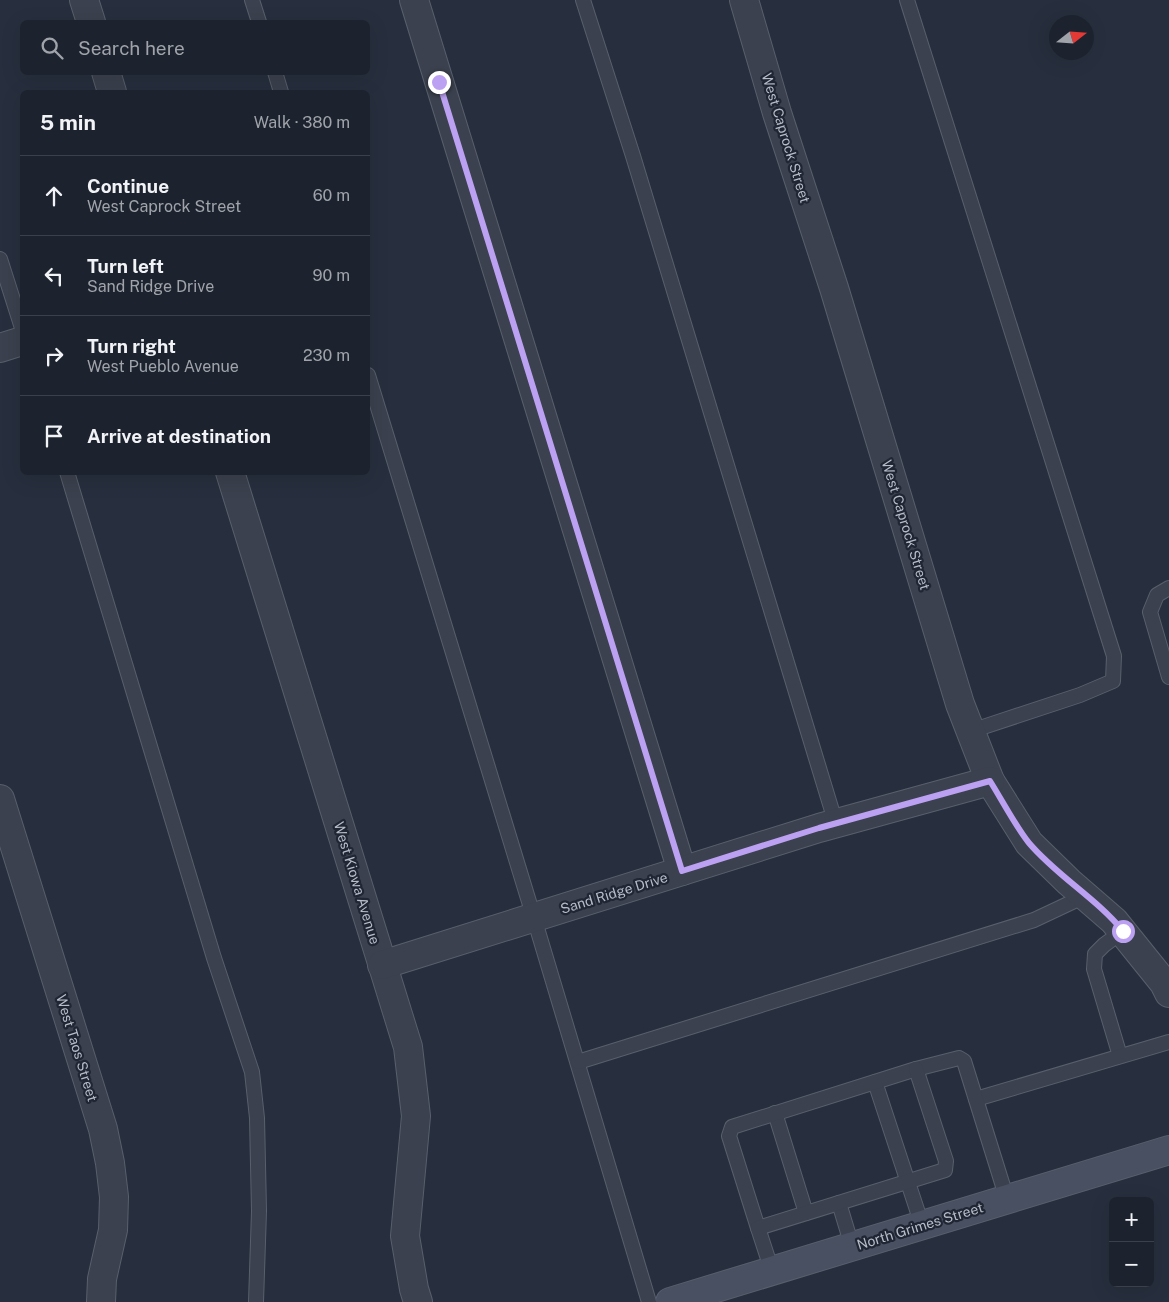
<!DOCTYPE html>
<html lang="en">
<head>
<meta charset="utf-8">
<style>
	:root { --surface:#1d232e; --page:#252b36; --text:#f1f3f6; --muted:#a0a4aa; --line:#3b404a }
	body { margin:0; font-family:"Public Sans",sans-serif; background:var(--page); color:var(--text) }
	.controls { position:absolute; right:15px; bottom:15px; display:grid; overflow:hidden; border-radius:8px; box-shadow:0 5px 20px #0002 }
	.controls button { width:45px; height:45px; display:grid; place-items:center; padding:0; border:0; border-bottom:1px solid var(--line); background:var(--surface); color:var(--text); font:25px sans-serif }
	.compass { position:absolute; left:1049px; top:15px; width:45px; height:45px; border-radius:50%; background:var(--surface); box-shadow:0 5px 20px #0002; rotate:73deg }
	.stop { position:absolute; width:15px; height:15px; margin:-11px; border:4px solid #bca0f2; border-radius:50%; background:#fff }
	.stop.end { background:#bca0f2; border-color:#fff; box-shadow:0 1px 5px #0008 }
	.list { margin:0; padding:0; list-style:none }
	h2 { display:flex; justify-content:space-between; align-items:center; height:65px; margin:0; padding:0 20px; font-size:21px }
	h2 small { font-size:16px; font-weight:400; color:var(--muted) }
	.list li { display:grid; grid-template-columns:32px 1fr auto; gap:15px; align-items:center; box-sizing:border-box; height:80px; padding:0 20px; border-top:1px solid var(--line) }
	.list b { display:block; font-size:19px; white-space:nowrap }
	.list p { margin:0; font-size:16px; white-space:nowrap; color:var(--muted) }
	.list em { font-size:16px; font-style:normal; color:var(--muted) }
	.icon { flex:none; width:28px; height:28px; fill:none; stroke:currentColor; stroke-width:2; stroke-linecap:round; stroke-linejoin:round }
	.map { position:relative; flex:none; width:1169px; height:1302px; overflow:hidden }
	.search { position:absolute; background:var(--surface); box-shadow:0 5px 20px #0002; left:20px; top:20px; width:350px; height:55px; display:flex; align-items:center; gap:12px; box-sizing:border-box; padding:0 18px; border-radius:8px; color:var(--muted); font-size:19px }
	.panel { position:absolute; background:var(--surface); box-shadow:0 5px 20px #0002; left:20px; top:90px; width:350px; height:385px; border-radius:8px }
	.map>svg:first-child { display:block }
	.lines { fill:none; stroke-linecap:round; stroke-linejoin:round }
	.lane-casing { stroke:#595f6c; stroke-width:16 }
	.street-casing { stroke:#595f6c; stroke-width:30 }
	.secondary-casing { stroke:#595f6c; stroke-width:30 }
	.lane { stroke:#3b414e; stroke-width:14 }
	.street { stroke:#3b414e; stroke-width:28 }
	.secondary { stroke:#495061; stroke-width:28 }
	.route { stroke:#bca0f2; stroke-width:6 }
	.labels { text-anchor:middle; stroke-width:4.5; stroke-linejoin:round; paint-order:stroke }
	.street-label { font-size:14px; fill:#b7bcc9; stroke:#202633 }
</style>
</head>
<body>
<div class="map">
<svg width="1169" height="1302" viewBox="0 0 1169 1302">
	<rect width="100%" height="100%" fill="#272f3e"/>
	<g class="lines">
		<g class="lane-casing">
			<g id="lane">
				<polyline points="252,0 259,22"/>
				<polyline points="583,0 633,156 836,824"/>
				<polyline points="907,0 1114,656 1113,681 1080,695 971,731"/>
				<polyline points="275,72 281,92"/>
				<polyline points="0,259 22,328"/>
				<polyline points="368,375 534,918 649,1302"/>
				<polyline points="67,472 214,958 252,1072 257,1118 259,1211 256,1302"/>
				<polyline points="1169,588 1157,595 1150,612 1169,677"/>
				<polyline points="1120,1056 1094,969 1095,954 1104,945 1123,931"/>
				<polyline points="578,1062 1034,920 1085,896"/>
				<polyline points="875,1082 922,1225"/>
				<polyline points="976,1099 1169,1042"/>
				<polyline points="775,1113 806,1213"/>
				<polyline points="839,1203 852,1246"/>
				<polyline points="758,1228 729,1136 732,1127 916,1069 959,1058 964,1061 1007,1199"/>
				<polyline points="772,1271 758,1228 945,1170 946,1161 916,1069"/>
			</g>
		</g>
		<g class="street-casing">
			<g id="street">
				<polyline points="84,0 91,22"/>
				<polyline points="414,0 682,871"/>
				<polyline points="744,0 777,113 834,288 960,704 990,781 1029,843 1069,882 1114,921 1164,983 1169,993"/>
				<polyline points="106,72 112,92"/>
				<polyline points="0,348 22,341"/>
				<polyline points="230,472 408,1047 416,1116 405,1236 414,1289 418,1302"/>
				<polyline points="0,799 103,1129 110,1163 114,1197 113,1230 102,1279 101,1302"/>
				<polyline points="382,965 819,828 990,781"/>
			</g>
		</g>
		<g class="secondary-casing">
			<polyline id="secondary" points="670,1302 1169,1150"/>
		</g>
		<use href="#lane" class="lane"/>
		<use href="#street" class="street"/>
		<use href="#secondary" class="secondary"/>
	</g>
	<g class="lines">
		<path class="route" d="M439,82L682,871L819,828L990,781C1002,800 1016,827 1029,843C1057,876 1096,898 1123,931"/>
	</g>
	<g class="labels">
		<g class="street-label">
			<text transform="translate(786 138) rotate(73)" y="5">West Caprock Street</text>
			<text transform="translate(906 525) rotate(73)" y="5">West Caprock Street</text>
			<text transform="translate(357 883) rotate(73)" y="5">West Kiowa Avenue</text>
			<text transform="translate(614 893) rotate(-17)" y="5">Sand Ridge Drive</text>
			<text transform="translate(77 1048) rotate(73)" y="5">West Taos Street</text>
			<text transform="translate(920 1226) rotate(-17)" y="5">North Grimes Street</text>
		</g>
	</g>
</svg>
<div class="controls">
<button>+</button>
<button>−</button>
</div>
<svg class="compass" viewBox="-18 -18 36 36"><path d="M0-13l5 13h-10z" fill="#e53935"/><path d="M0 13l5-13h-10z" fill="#a0a4aa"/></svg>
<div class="stop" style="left:1123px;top:931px"></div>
<div class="stop end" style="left:439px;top:82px"></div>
<div class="search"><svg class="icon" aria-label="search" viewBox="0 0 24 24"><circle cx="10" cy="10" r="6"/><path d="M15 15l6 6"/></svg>Search here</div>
<section class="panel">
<h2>5 min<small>Walk · 380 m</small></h2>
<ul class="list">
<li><svg class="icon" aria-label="ahead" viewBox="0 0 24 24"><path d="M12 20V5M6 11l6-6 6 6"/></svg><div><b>Continue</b><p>West Caprock Street</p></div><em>60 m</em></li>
<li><svg class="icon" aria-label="left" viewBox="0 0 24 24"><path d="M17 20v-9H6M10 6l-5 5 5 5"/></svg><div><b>Turn left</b><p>Sand Ridge Drive</p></div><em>90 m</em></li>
<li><svg class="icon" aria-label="right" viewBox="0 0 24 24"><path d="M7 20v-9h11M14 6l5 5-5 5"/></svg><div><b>Turn right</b><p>West Pueblo Avenue</p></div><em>230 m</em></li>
<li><svg class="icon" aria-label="arrive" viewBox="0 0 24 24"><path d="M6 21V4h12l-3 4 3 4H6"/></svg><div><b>Arrive at destination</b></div></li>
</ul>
</section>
</div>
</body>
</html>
